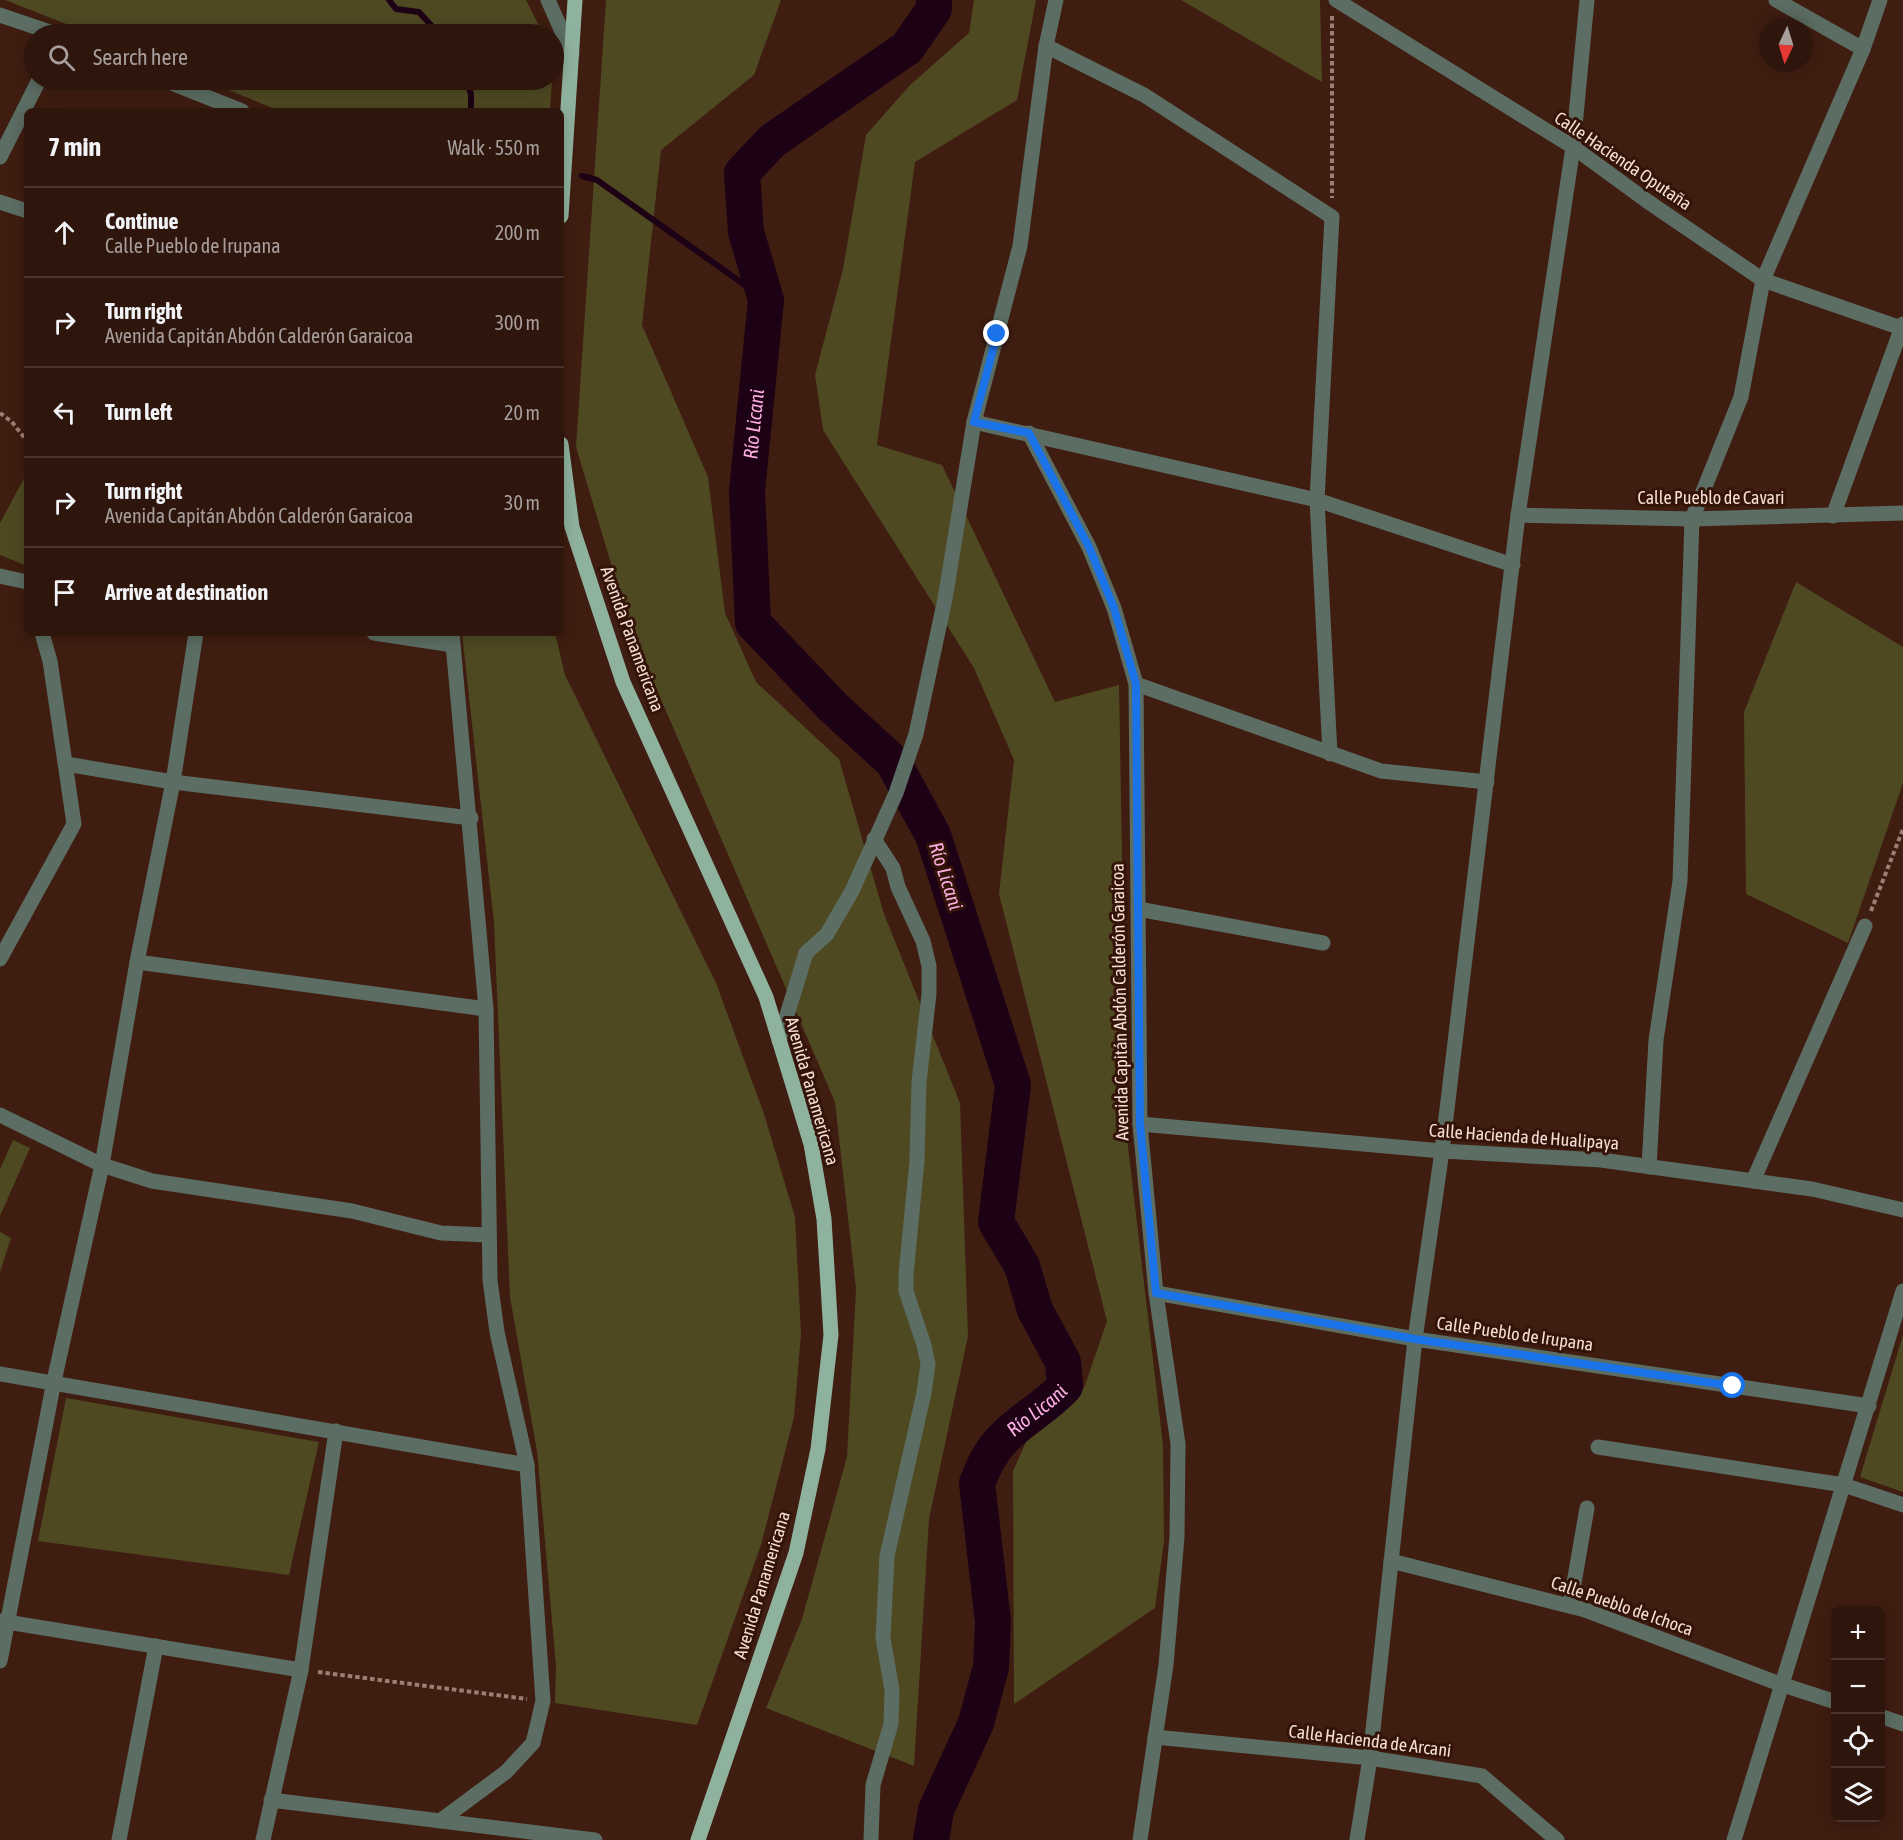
<!DOCTYPE html>
<html lang="en">
<head>
<meta charset="utf-8">
<style>
	:root { --surface:#2f160d; --page:#3b231b; --text:#f1f3f6; --muted:#a79f9d; --line:#4a352e }
	body { margin:0; font-family:"Asap Condensed",sans-serif; background:var(--page); color:var(--text) }
	.controls { position:absolute; right:18px; bottom:18px; display:grid; overflow:hidden; border-radius:9px; box-shadow:0 3px 15px #0003 }
	.controls button { width:54px; height:54px; display:grid; place-items:center; padding:0; border:0; border-bottom:2px solid var(--line); background:var(--surface); color:var(--text); font:30px sans-serif }
	.compass { position:absolute; left:1759px; top:18px; width:54px; height:54px; border-radius:50%; background:var(--surface); box-shadow:0 3px 15px #0003; rotate:184deg }
	.stop { position:absolute; width:18px; height:18px; margin:-14px; border:4px solid #1a73e8; border-radius:50%; background:#fff }
	.stop.end { background:#1a73e8; border-color:#fff; box-shadow:0 2px 6px #0008 }
	.list { margin:0; padding:0; list-style:none }
	h2 { display:flex; justify-content:space-between; align-items:center; height:78px; margin:0; padding:0 24px; font-size:26px }
	h2 small { font-size:20px; font-weight:400; color:var(--muted) }
	.list li { display:grid; grid-template-columns:39px 1fr auto; gap:18px; align-items:center; box-sizing:border-box; height:90px; padding:0 24px; border-top:2px solid var(--line) }
	.list b { display:block; font-size:22px; white-space:nowrap }
	.list p { margin:0; font-size:20px; white-space:nowrap; color:var(--muted) }
	.list em { font-size:20px; font-style:normal; color:var(--muted) }
	.icon { flex:none; width:33px; height:33px; fill:none; stroke:currentColor; stroke-width:2; stroke-linecap:round; stroke-linejoin:round }
	.map { position:relative; flex:none; width:1903px; height:1840px; overflow:hidden }
	.search { position:absolute; background:var(--surface); box-shadow:0 3px 15px #0003; left:24px; top:24px; width:540px; height:66px; display:flex; align-items:center; gap:15px; box-sizing:border-box; padding:0 21px; border-radius:33px; color:var(--muted); font-size:22px }
	.panel { position:absolute; background:var(--surface); box-shadow:0 3px 15px #0003; left:24px; top:108px; width:540px; height:528px; border-radius:9px }
	.map>svg:first-child { display:block }
	.green { fill:#4f4922 }
	.lines { fill:none; stroke-linecap:round; stroke-linejoin:round }
	.stream { stroke:#1d0115; stroke-width:6 }
	.river { stroke:#1d0115; stroke-width:36 }
	.path { stroke:#9b7f75; stroke-width:4; stroke-dasharray:4.5 3; stroke-linecap:butt }
	.minor { stroke:#5c6d63; stroke-width:15 }
	.major { stroke:#8fb29e; stroke-width:15 }
	.route { stroke:#1a73e8; stroke-width:8 }
	.labels { text-anchor:middle; stroke-width:6; stroke-linejoin:round; paint-order:stroke }
	.street-label { font-size:18px; fill:#f5ded6; stroke:#341308 }
	.water-label { font-size:20px; font-style:italic; fill:#fcaee1; stroke:#341308 }
</style>
</head>
<body>
<div class="map">
<svg width="1903" height="1840" viewBox="0 0 1903 1840">
	<rect width="100%" height="100%" fill="#3f1d11"/>
	<g class="green">
		<polygon points="5,0 526,0 543,34 92,34"/>
		<polygon points="606,0 781,0 754,75 661,150 642,325 708,477 725,613 756,682 839,759 884,914 960,1103 968,1336 929,1519 914,1766 766,1708 802,1619 847,1457 856,1289 835,1102 631,630 576,447"/>
		<polygon points="974,0 1036,0 1017,100 915,162 877,445 942,465 1055,702 1119,685 1127,1138 1163,1445 1164,1541 1155,1608 1014,1704 1013,1471 1027,1440 1084,1388 1107,1321 999,894 1014,760 974,668 823,430 815,375 843,269 866,135 910,85 969,33"/>
		<polygon points="1181,0 1320,0 1322,82"/>
		<polygon points="204,80 552,80 550,111 280,111"/>
		<polygon points="27,473 27,566 0,555 0,523"/>
		<polygon points="1796,582 1903,647 1903,783 1848,943 1746,894 1744,712"/>
		<polygon points="462,633 555,633 565,675 716,983 764,1114 795,1217 801,1334 794,1417 761,1545 697,1725 555,1703 556,1666 537,1451 510,1297 494,923"/>
		<polygon points="13,1140 30,1148 0,1216 0,1169"/>
		<polygon points="0,1232 11,1238 0,1272"/>
		<polygon points="1903,1335 1903,1492 1860,1477"/>
		<polygon points="66,1398 319,1442 289,1575 38,1541"/>
	</g>
	<g class="lines">
		<g class="stream">
			<polyline points="389,0 396,9 419,12 439,34"/>
			<polyline points="466,80 471,94 471,111"/>
			<polyline points="582,176 597,180 766,300"/>
		</g>
		<path class="river" id="s1" d="M931,1840L936,1810L976,1723L991,1667L993,1622L977,1483C983,1468 989,1454 1000,1442C1019,1420 1046,1408 1065,1386L1063,1362L1035,1310L1022,1266L996,1222L1013,1085L933,835L893,762L833,707L753,623L747,491L766,300L746,232L742,173L772,141L907,48L934,9V0"/>
		<g class="path">
			<polyline points="1332,16 1332,198"/>
			<polyline points="0,413 12,422 27,441"/>
			<polyline points="1871,911 1903,829"/>
			<polyline points="318,1672 527,1699"/>
		</g>
		<g class="minor">
			<polyline points="548,0 572,54"/>
			<polyline points="1336,0 1573,147 1647,201 1763,280 1901,328"/>
			<polyline points="1776,0 1863,49"/>
			<polyline points="0,15 56,34"/>
			<polyline points="1046,46 1144,95 1332,217 1317,500 1330,754"/>
			<polyline points="164,80 242,111"/>
			<polyline points="0,157 39,80"/>
			<polyline points="0,202 27,211"/>
			<polyline points="974,422 1317,500 1513,565"/>
			<polyline points="1029,433 1089,547 1114,608 1136,684 1140,1124 1156,1293 1178,1444 1177,1537 1166,1665 1140,1840"/>
			<polyline points="1518,515 1692,519 1903,513"/>
			<polyline points="1833,516 1903,324"/>
			<polyline points="0,576 27,582"/>
			<polyline points="374,633 453,645"/>
			<polyline points="1136,684 1381,771 1487,782"/>
			<polyline points="66,764 173,782 471,818"/>
			<polyline points="1138,909 1323,943"/>
			<polyline points="0,959 74,824 50,661 42,633"/>
			<polyline points="137,962 486,1009"/>
			<polyline points="779,1041 806,953 827,934 852,891 896,793 916,734 945,599 974,422 1020,246 1046,46 1056,0"/>
			<polyline points="0,1115 102,1165 152,1181 352,1211 441,1233 489,1235"/>
			<polyline points="1140,1124 1442,1151 1601,1160 1812,1189 1903,1210"/>
			<polyline points="1649,1167 1656,1040 1680,881 1692,519 1741,397 1763,280 1863,49 1880,0"/>
			<polyline points="1753,1181 1865,926"/>
			<polyline points="1156,1293 1415,1339 1869,1406"/>
			<polyline points="0,1374 527,1465"/>
			<polyline points="1598,1447 1844,1485 1903,1505"/>
			<polyline points="1391,1561 1585,1610 1780,1684 1836,1702"/>
			<polyline points="1570,1606 1587,1508"/>
			<polyline points="0,1621 301,1670"/>
			<polyline points="0,1661 54,1381 102,1165 137,962 173,782 196,633"/>
			<polyline points="1880,1716 1903,1724"/>
			<polyline points="1155,1737 1370,1758 1482,1776 1557,1840"/>
			<polyline points="271,1800 595,1840"/>
			<polyline points="440,1821 506,1772 533,1743 543,1701 527,1465 497,1332 490,1280 486,1009 452,633"/>
			<polyline points="119,1840 156,1646"/>
			<polyline points="263,1840 301,1670 336,1431"/>
			<polyline points="871,1840 873,1785 891,1724 892,1690 883,1638 887,1556 924,1393 928,1364 924,1345 906,1291 906,1274 917,1161 919,1082 929,994 929,966 923,941 898,887 893,868 874,839"/>
			<polyline points="1357,1840 1370,1758 1415,1339 1442,1151 1518,515 1573,147 1587,0"/>
			<polyline points="1734,1840 1903,1291"/>
		</g>
		<g class="major">
			<polyline points="561,216 575,0"/>
			<polyline points="561,444 572,527 623,682 766,997 811,1144 824,1219 831,1335 818,1449 796,1553 698,1840"/>
		</g>
	</g>
	<g class="lines">
		<polyline class="route" points="997,334 974,422 1029,433 1089,547 1114,608 1136,684 1140,1124 1156,1293 1415,1339 1733,1386"/>
	</g>
	<g class="labels">
		<g class="street-label">
			<text transform="translate(1623 161) rotate(34)" y="6">Calle Hacienda Oputaña</text>
			<text x="1711" y="504">Calle Pueblo de Cavari</text>
			<text transform="translate(632 639) rotate(70)" y="6">Avenida Panamericana</text>
			<text transform="translate(1120 1002) rotate(-91)" y="6">Avenida Capitán Abdón Calderón Garaicoa</text>
			<text transform="translate(812 1091) rotate(74)" y="6">Avenida Panamericana</text>
			<text transform="translate(1524 1137) rotate(4)" y="6">Calle Hacienda de Hualipaya</text>
			<text transform="translate(1515 1334) rotate(8)" y="6">Calle Pueblo de Irupana</text>
			<text transform="translate(762 1585) rotate(-73)" y="6">Avenida Panamericana</text>
			<text transform="translate(1622 1606) rotate(19)" y="6">Calle Pueblo de Ichoca</text>
			<text transform="translate(1370 1741) rotate(7)" y="6">Calle Hacienda de Arcani</text>
		</g>
		<g class="water-label">
			<text dy="7" stroke="none"><textPath href="#s1" startOffset="1563">Río Licani</textPath></text>
			<text transform="translate(946 876) rotate(72)" y="7">Río Licani</text>
			<text dy="7" stroke="none"><textPath href="#s1" startOffset="465">Río Licani</textPath></text>
		</g>
	</g>
</svg>
<div class="controls">
<button>+</button>
<button>−</button>
<button><svg class="icon" aria-label="locate" viewBox="0 0 24 24"><circle cx="12" cy="12" r="6"/><path d="M12 2v4M12 18v4M2 12h4M18 12h4"/></svg></button>
<button><svg class="icon" aria-label="layers" viewBox="0 0 24 24"><path d="M12 4l9 5-9 5-9-5zM3 14l9 5 9-5"/></svg></button>
</div>
<svg class="compass" viewBox="-18 -18 36 36"><path d="M0-13l5 13h-10z" fill="#e53935"/><path d="M0 13l5-13h-10z" fill="#a79f9d"/></svg>
<div class="stop" style="left:1733px;top:1386px"></div>
<div class="stop end" style="left:997px;top:334px"></div>
<div class="search"><svg class="icon" aria-label="search" viewBox="0 0 24 24"><circle cx="10" cy="10" r="6"/><path d="M15 15l6 6"/></svg>Search here</div>
<section class="panel">
<h2>7 min<small>Walk · 550 m</small></h2>
<ul class="list">
<li><svg class="icon" aria-label="ahead" viewBox="0 0 24 24"><path d="M12 20V5M6 11l6-6 6 6"/></svg><div><b>Continue</b><p>Calle Pueblo de Irupana</p></div><em>200 m</em></li>
<li><svg class="icon" aria-label="right" viewBox="0 0 24 24"><path d="M7 20v-9h11M14 6l5 5-5 5"/></svg><div><b>Turn right</b><p>Avenida Capitán Abdón Calderón Garaicoa</p></div><em>300 m</em></li>
<li><svg class="icon" aria-label="left" viewBox="0 0 24 24"><path d="M17 20v-9H6M10 6l-5 5 5 5"/></svg><div><b>Turn left</b></div><em>20 m</em></li>
<li><svg class="icon" aria-label="right" viewBox="0 0 24 24"><path d="M7 20v-9h11M14 6l5 5-5 5"/></svg><div><b>Turn right</b><p>Avenida Capitán Abdón Calderón Garaicoa</p></div><em>30 m</em></li>
<li><svg class="icon" aria-label="arrive" viewBox="0 0 24 24"><path d="M6 21V4h12l-3 4 3 4H6"/></svg><div><b>Arrive at destination</b></div></li>
</ul>
</section>
</div>
</body>
</html>
